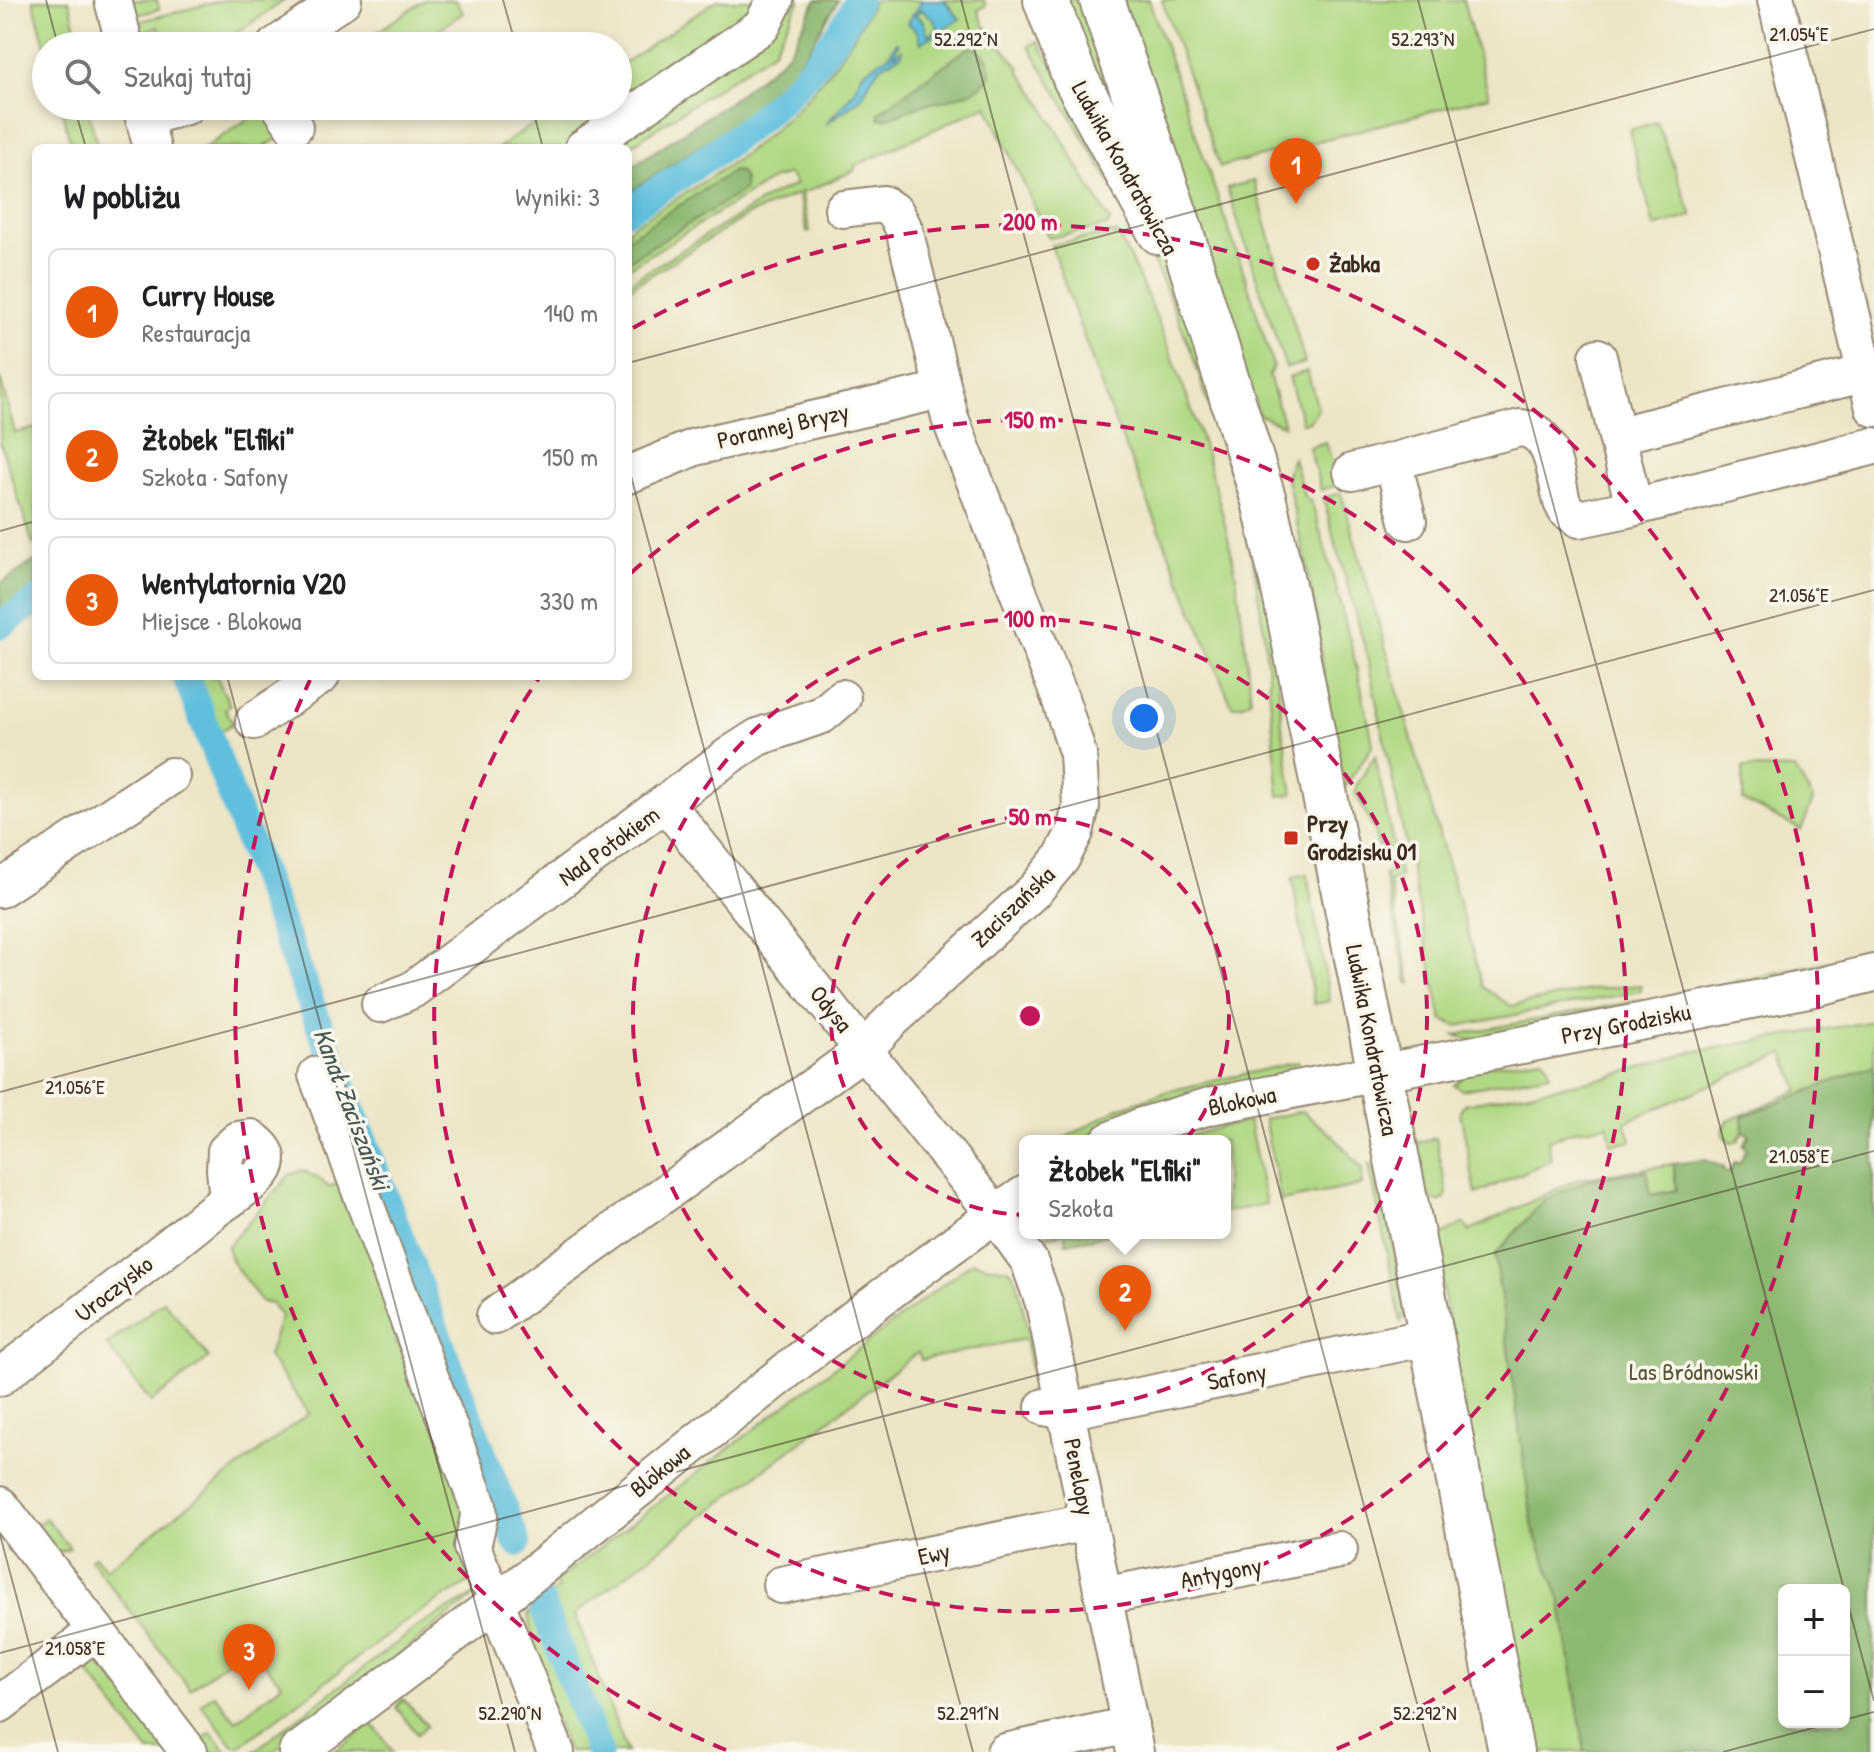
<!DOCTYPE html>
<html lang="pl">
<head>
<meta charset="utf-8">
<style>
	:root { --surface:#fff; --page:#f6f6f6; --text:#202124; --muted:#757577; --line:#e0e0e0; --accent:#ea580c }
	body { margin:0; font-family:"Patrick Hand",sans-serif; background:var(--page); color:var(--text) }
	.controls { position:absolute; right:24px; bottom:24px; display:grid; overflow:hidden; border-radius:12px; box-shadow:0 4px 12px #0003 }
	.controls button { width:72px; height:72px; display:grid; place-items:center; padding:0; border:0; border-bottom:2px solid var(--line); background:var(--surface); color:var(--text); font:40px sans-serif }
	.you { position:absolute; left:1144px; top:718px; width:28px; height:28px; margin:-20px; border:6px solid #fff; border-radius:50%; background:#1a73e8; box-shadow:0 0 0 12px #1a73e833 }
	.badge { display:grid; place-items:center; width:52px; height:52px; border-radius:50%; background:var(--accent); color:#fff; font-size:26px; font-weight:700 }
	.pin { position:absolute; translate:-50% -66px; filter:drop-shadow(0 2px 4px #0008) }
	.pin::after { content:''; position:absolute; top:42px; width:28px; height:24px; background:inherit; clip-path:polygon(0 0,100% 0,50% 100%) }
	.popup { position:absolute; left:1019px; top:1135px; width:212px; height:104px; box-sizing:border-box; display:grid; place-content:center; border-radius:12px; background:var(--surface); filter:drop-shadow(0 2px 6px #0005); font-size:26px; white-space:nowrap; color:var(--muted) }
	.popup b { font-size:30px; color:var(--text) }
	.popup::after { content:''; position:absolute; left:50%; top:100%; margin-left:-16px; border:16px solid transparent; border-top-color:var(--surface) }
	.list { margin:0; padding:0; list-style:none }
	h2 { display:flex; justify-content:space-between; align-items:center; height:104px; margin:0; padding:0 32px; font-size:34px }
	h2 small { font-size:26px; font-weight:400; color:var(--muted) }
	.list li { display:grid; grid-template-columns:52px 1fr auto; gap:24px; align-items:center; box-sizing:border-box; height:128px; margin:0 16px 16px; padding:0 16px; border:2px solid var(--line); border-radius:12px }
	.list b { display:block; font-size:30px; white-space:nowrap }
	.list p { margin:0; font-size:26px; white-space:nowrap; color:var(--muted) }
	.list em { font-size:26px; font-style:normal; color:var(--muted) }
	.icon { flex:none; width:44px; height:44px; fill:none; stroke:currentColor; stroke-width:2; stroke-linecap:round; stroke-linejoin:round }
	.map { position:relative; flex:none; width:1874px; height:1752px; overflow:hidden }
	.search { position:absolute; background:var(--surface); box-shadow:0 4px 12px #0003; left:32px; top:32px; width:600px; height:88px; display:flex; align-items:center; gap:20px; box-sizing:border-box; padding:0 28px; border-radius:44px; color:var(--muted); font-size:30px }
	.panel { position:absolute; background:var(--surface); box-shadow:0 4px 12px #0003; left:32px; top:144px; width:600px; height:536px; border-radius:12px }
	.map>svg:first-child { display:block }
	.green { fill:#b0d883; stroke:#768150; stroke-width:2 }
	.forest { fill:#8cb871; stroke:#647148; stroke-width:2; fill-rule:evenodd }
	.water { fill:#5fbfdd; stroke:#4d747e; stroke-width:2; fill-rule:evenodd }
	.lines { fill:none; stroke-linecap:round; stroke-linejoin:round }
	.canal { stroke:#5fbfdd; stroke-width:28 }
	.minor-casing { stroke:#948872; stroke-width:40 }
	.major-casing { stroke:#948872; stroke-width:48 }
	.minor { stroke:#fff; stroke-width:36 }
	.major { stroke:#fff; stroke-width:44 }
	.ticks { fill:none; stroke:#3b2a1e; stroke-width:2; stroke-opacity:0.45 }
	.ring { fill:none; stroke:#c2185b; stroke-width:4; stroke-dasharray:14 10 }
	.poi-dot { fill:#c8321e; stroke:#fbf7ec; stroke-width:3 }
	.labels { text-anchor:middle; stroke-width:7; stroke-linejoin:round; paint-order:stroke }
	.street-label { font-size:24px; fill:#3b2a1e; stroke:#fbf7ec }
	.poi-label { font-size:24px; font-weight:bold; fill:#3b2a1e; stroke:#fbf7ec; text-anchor:start }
	.park-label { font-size:24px; fill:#585637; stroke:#fbf7ec }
	.water-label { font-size:26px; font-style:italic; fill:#465757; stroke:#fbf7ec }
	.ticks-label { font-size:20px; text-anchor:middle; fill:#3b2a1e; stroke:#fbf7ec; stroke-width:7; stroke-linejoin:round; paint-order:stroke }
	.centre { fill:#c2185b; stroke:#fbf7ec; stroke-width:4 }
	.ring-label { font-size:24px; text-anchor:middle; font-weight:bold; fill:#c2185b; stroke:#fbf7ec; stroke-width:7; stroke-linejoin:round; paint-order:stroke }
</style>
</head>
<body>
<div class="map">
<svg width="1874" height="1752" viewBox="0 0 1874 1752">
	<rect width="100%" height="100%" fill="#fbf7ec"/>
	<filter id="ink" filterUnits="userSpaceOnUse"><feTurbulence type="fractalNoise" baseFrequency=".0125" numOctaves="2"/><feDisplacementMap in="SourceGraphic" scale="16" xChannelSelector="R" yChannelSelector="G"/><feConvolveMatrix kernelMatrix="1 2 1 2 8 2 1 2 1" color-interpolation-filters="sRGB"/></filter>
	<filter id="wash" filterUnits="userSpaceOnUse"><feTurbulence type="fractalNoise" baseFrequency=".006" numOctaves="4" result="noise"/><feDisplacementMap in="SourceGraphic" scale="32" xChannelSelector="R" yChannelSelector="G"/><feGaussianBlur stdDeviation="1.8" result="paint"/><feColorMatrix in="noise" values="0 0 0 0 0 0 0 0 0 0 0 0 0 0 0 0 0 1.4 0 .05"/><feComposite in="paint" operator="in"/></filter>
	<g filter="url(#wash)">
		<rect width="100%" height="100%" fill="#ece5c6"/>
		<g class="green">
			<polygon points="33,0 69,0 81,46 46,46 46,49"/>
			<polygon points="131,0 157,0 159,9 135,16"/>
			<polygon points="223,0 285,0 218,46 164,46 159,27 140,32 137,22"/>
			<polygon points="424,0 455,0 463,13 414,46 387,46 377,32"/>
			<polygon points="717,0 766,0 760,13 568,148 498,148 560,106 618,106 618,67"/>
			<polygon points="785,0 800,0 773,51 627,148 597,148"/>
			<path d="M874,0H984L986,6L978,10L984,25L1020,68L1019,71L1036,94L1110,221L1108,226L1049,238L987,105L855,166V170L806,192H801L810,231L807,232L798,194L748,215L628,289V283L774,194L796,185L789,174L773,179L628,268V229C669,202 714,178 753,147C802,109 847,57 874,0Z"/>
			<polygon points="1061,0 1079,0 1156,193"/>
			<polygon points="1114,0 1149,0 1247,282 1273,366 1269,375 1284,426 1259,415"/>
			<polygon points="1162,0 1463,0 1489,96 1220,167"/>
			<polygon points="1038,41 1160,253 1190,318 1272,607 1282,726 1293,794 1279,796 1264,631 1253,562 1233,480 1192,353 1166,289 1130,215 1029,46"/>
			<polygon points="61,106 87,106 98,148 72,148"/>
			<polygon points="264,108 283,135 263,148 205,148"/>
			<polygon points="1657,122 1692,216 1654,227 1629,130"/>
			<polygon points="1254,181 1305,363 1286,368 1227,188"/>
			<path d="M1111,233L1118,234C1169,335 1212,455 1234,566C1242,610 1246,654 1251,699L1243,704L1232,706L1108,405L1051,245Z"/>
			<polygon points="1307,371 1318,408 1310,421 1302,423 1289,377"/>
			<polygon points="0,378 15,433 36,428 36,542 33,544 0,442"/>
			<polygon points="1326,442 1339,485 1321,490 1309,447"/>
			<path d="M1293,458L1304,496L1312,503C1335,583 1358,663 1373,745L1345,787L1329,712L1313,596L1287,479L1288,470Z"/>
			<polygon points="1341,493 1483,987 1511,1006 1594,989 1641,985 1641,991 1457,1026 1442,1020 1366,651 1323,498"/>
			<polygon points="193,676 216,676 230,705 225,709 233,723 216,735"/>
			<polygon points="1375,756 1400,878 1389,881 1411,984 1408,982 1384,874 1392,871 1386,845 1378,846 1374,830 1356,793 1356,786"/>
			<polygon points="1743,768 1795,769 1813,800 1801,830 1743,801"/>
			<polygon points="1307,874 1330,1001 1314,1004 1292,877"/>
			<polygon points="1874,952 1874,959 1682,1001 1680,993"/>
			<polygon points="1642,1000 1643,1005 1470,1040 1455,1035"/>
			<polygon points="1874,1021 1874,1065 1743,1117 1743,1131 1737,1142 1733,1141 1732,1143 1724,1137 1723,1130 1728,1121 1799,1090 1784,1053 1625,1122 1631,1139 1629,1142 1611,1144 1608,1125 1576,1130 1548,1140 1551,1160 1476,1194 1460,1112 1464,1104 1605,1078 1692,1052"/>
			<polygon points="1542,1058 1547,1063 1550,1074 1462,1090 1454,1085 1474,1068"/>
			<polygon points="1298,1062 1303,1072 1135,1115 1080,1141 1060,1141 1119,1108 1169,1091"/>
			<polygon points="1302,1111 1333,1136 1362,1168 1362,1185 1281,1201 1264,1119"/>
			<polygon points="1249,1122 1266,1204 1225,1212 1225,1141 1173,1141 1224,1126"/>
			<path d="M1436,1138L1447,1193L1445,1199L1438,1202C1417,1194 1420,1161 1418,1142Z"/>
			<polygon points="1369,1164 1380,1175 1405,1314 1401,1322"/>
			<polygon points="1673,1164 1677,1190 1650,1195 1646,1171 1590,1179 1544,1200 1495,1255 1533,1528 1560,1598 1585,1752 1526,1752 1435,1245 1443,1235 1464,1223 1469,1231 1578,1179"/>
			<polygon points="302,1170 321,1180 328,1187 343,1182 409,1331 395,1341 404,1351 471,1512 474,1580 413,1616 239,1747 234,1746 201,1704 214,1694 236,1721 282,1684 248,1645 190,1689 90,1559 95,1556 106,1569 309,1413 268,1356 281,1316 272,1304 262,1302 232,1262 227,1247 289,1175"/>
			<polygon points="1048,1233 1117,1233 1066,1243 1065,1233 1048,1237"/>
			<polygon points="972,1262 1010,1270 1017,1280 1039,1384 1034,1385 1025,1339 921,1360 918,1352 575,1614 627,1752 568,1752 526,1645 532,1639 528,1614 558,1588 555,1582"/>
			<polygon points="164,1301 209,1358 151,1402 107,1345"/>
			<polygon points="46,1518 70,1548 52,1555 31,1529"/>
			<polygon points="481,1591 273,1752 253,1752 419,1626"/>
			<polygon points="90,1653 175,1752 149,1752 77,1657"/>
			<polygon points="403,1699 427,1726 417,1734 396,1707"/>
			<polygon points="372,1723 393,1752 334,1752"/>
			<polygon points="211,1732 227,1752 204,1752 197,1743"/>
		</g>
		<g class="forest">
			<path d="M816,0H838C824,24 809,51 791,72C746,122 684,156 628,193V169L729,102L781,60L792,47Z"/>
			<path d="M968,48H977L989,61L991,74C979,98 938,100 915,107C904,111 890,121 879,118V112Z"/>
			<path d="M733,171L740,172C744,178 746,184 743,191L628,261V238Z"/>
			<polygon points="36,560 36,586 0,610 0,584"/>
			<path d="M1874,1065V1752H1585L1560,1598L1533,1528L1495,1255L1544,1200L1590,1179L1647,1171L1651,1195L1677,1190L1673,1164L1704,1160L1724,1167L1723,1170L1729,1173L1735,1162L1739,1164L1747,1148L1743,1146L1749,1135L1743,1131L1742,1117ZM1844,1590V1722H1784V1590Z"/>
		</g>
		<g class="water">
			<path d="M922,0H944L960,19L921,43L917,31L908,23ZM920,9L933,19L939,29L928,35L923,21L916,15Z"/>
			<polygon points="897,42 899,44 893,55 902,50 902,54 880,67 872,77 862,97 826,124 853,93 863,72 888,56"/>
		</g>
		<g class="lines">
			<g class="canal">
				<path d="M628,210C719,150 806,100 858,0"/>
				<polyline points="0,625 36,601"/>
				<polyline points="186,676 517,1543"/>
				<polyline points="542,1604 599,1752"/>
			</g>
		</g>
	</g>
	<g filter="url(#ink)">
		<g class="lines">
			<g class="minor-casing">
				<g id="minor">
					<polyline points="113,0 125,46"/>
					<polyline points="1776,0 1874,408"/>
					<polyline points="275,46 343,0"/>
					<polyline points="141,106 152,148"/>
					<polyline points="280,106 294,127"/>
					<polyline points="144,118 186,106"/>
					<polyline points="583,148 762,26 775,0"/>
					<polyline points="1598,357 1634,507"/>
					<polyline points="1639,430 1866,373"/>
					<polyline points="1393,462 1408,521"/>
					<path d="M1352,472L1520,428C1554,430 1555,475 1562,502L1566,510L1579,519L1623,510L1874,446"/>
					<polyline points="628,475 695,447 942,390"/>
					<polyline points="254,721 321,676"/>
					<polyline points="666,804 995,1214 1029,1261 1044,1303 1135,1752"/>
					<polyline points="0,889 171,776"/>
					<polyline points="380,1004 412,990 730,755 758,737 822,715 842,698"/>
					<polyline points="317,1075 478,1505 479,1517 472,1547 486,1580"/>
					<polyline points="1109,1141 1142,1126 1210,1106 1813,988 1874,973"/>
					<polyline points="495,1316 864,1050 890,1022 1035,890 1061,859 1075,832 1081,806 1078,754 1060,698 950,418 904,229 896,213 883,204 843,209"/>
					<path d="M0,1377C71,1322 143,1268 213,1211C226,1201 258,1182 265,1168C271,1154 262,1146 251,1138L238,1140L226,1151L225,1169L228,1200"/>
					<polyline points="1044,1407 1066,1411 1430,1337"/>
					<polyline points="0,1505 189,1752"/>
					<polyline points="781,1585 1088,1522"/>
					<polyline points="1103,1596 1339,1550"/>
					<polyline points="496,1603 556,1752"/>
					<polyline points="0,1704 96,1631"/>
					<path d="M297,1752C381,1689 466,1627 549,1561C705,1436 860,1307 1025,1194"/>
					<polyline points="1005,1752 1130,1725"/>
				</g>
			</g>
			<g class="major-casing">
				<g id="major">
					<polyline points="1046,0 1075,78 1160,232"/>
					<polyline points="1102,0 1179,226 1238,417 1264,501 1285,594 1410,1225 1511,1752"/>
				</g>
			</g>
			<use href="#minor" class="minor"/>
			<use href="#major" class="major"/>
		</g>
	</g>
	<path class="ticks" d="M46,0L58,46M503,0L516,46M961,0L1430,1752M1418,0L1874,1701M74,106L86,148M532,106L543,148M628,363L1874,29M628,465L973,1752M0,531L36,521M227,676L515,1752M0,1092L1874,590M0,1535L58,1752M0,1653L1874,1151M1844,1720L1874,1712M1723,1752L1835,1722"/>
	<g class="ring">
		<circle cx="1030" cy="1016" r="199"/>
		<circle cx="1030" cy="1016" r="397"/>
		<path d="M631 573A596 596 0 1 1 539 678"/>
		<path d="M726 1750A794 794 0 0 1 310 680M633 328A794 794 0 1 1 1334 1750"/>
	</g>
	<g class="poi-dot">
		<circle cx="1313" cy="264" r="8"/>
		<rect x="1283" y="830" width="16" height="16" rx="4"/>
	</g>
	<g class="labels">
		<g class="street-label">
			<text transform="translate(1125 168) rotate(61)" y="8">Ludwika Kondratowicza</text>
			<text transform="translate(783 426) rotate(-13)" y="8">Porannej Bryzy</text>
			<text transform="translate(609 846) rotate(-36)" y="8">Nad Potokiem</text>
			<text transform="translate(1013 907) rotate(-44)" y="8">Zaciszańska</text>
			<text transform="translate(831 1009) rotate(51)" y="8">Odysa</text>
			<text transform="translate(1626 1024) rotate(-11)" y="8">Przy Grodzisku</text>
			<text transform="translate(1372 1040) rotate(79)" y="8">Ludwika Kondratowicza</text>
			<text transform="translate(1242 1101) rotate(-12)" y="8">Blokowa</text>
			<text transform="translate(114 1289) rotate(-38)" y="8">Uroczysko</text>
			<text transform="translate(1237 1377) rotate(-11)" y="8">Safony</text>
			<text transform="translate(660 1471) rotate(-39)" y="8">Blokowa</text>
			<text transform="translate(1079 1477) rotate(79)" y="8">Penelopy</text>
			<text transform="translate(934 1554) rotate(-12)" y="8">Ewy</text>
			<text transform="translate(1221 1573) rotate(-11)" y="8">Antygony</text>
		</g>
		<g class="poi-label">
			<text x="1329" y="272">Żabka</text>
			<text x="1307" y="832">Przy<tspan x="1307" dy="28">Grodzisku 01</tspan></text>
		</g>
		<g class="park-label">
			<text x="1694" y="1380">Las Bródnowski</text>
		</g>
		<g class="water-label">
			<text transform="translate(352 1109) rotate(69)" y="9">Kanał Zaciszański</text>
		</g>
	</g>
	<g class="ticks-label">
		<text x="1799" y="41">21.054°E</text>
		<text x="966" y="46">52.292°N</text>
		<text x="1423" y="46">52.293°N</text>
		<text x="1799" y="602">21.056°E</text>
		<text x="75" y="1094">21.056°E</text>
		<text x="1799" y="1163">21.058°E</text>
		<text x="75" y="1655">21.058°E</text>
		<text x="510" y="1720">52.290°N</text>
		<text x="968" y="1720">52.291°N</text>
		<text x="1425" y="1720">52.292°N</text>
	</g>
	<circle cx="1030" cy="1016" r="12" class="centre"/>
	<g class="ring-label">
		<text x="1030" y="230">200 m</text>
		<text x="1030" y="428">150 m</text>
		<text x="1030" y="627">100 m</text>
		<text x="1030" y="825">50 m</text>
	</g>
</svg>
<div class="controls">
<button>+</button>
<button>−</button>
</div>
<div class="you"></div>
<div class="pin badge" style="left:1296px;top:204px">1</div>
<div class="pin badge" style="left:1125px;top:1331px">2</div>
<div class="popup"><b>Żłobek &quot;Elfiki&quot;</b>Szkoła</div>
<div class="pin badge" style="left:249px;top:1690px">3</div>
<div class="search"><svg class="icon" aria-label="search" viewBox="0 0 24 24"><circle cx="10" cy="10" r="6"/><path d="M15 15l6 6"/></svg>Szukaj tutaj</div>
<section class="panel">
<h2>W pobliżu<small>Wyniki: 3</small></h2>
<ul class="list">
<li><span class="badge">1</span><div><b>Curry House</b><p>Restauracja</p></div><em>140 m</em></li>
<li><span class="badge">2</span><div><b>Żłobek &quot;Elfiki&quot;</b><p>Szkoła · Safony</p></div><em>150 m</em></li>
<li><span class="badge">3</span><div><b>Wentylatornia V20</b><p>Miejsce · Blokowa</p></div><em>330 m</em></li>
</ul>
</section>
</div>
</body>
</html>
